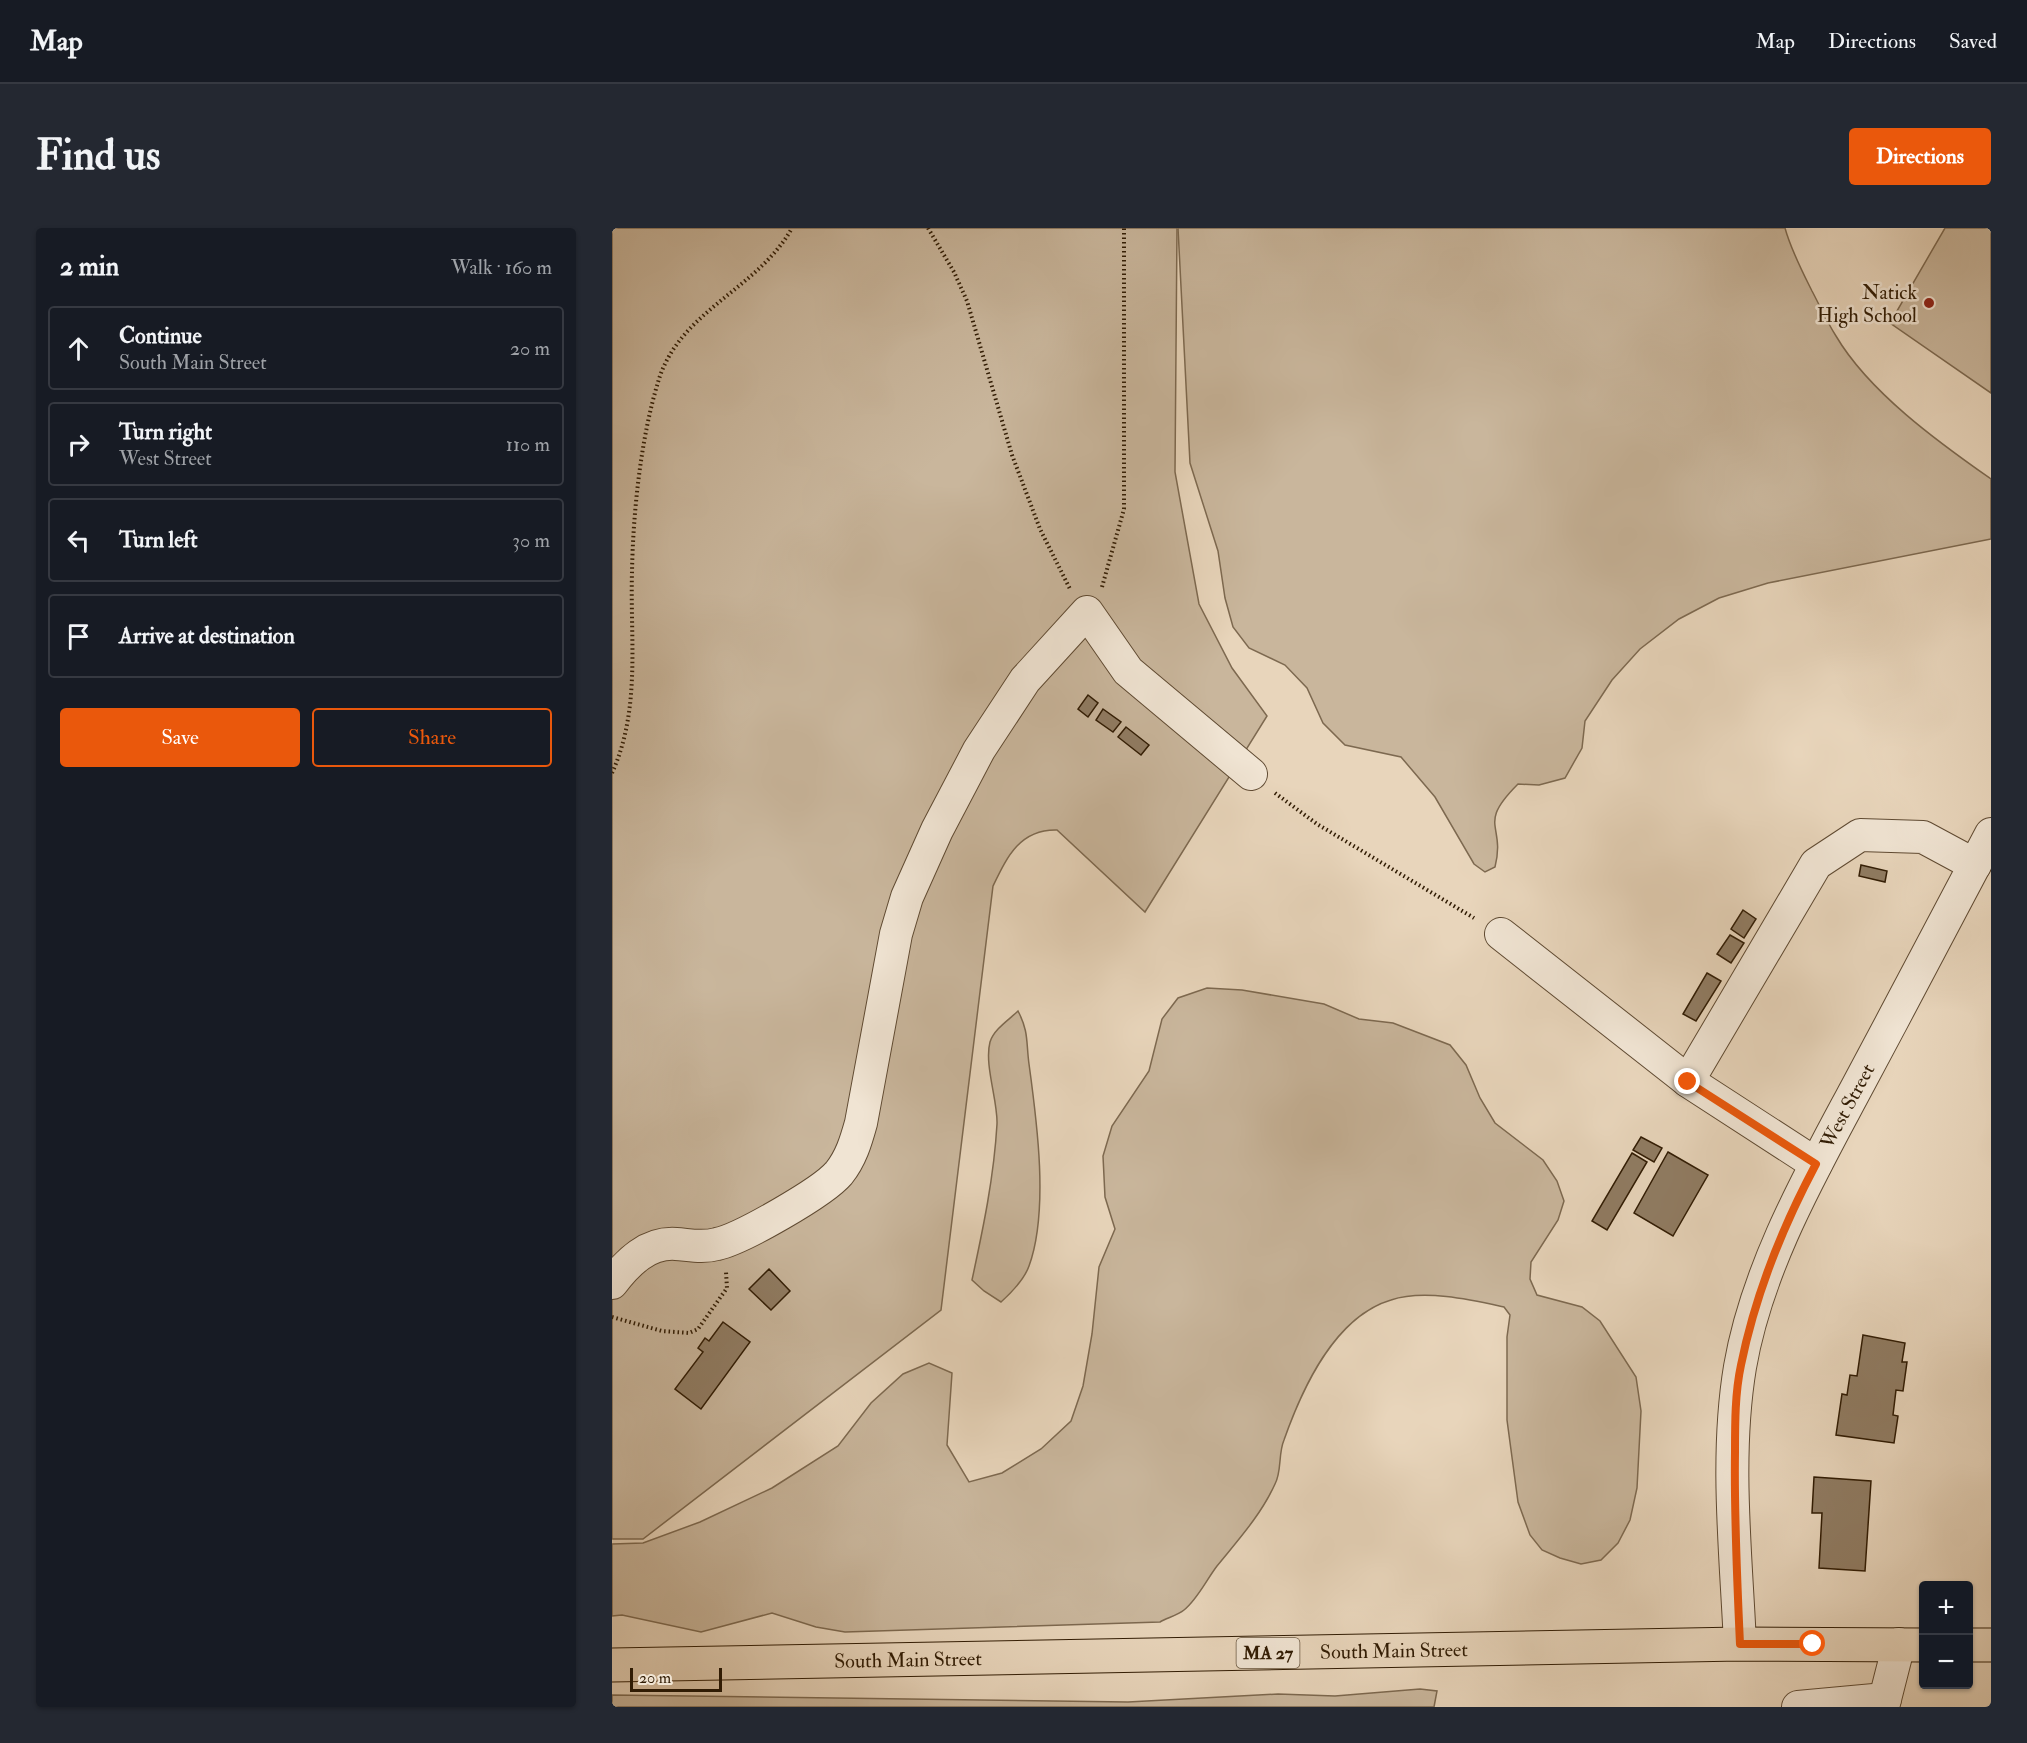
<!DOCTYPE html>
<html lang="en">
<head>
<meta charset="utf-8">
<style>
	:root { --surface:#171b24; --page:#242831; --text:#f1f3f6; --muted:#9ea1a6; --line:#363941; --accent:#ea580c }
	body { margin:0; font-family:"IM FELL Double Pica",serif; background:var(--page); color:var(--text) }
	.controls { position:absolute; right:18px; bottom:18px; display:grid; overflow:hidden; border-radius:6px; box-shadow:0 2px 4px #0004 }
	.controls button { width:54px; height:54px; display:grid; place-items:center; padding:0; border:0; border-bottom:2px solid var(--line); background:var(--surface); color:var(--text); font:30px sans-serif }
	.scale { position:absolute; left:18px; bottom:15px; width:92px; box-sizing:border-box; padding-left:6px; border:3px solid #311c04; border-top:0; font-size:16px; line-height:21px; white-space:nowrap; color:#311c04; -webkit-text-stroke:4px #f0e4d3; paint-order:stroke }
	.stop { position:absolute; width:18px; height:18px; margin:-14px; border:4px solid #ea580c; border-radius:50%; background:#fff }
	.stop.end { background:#ea580c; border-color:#fff; box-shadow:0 2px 6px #0008 }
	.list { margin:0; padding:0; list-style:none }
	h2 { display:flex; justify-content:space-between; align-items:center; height:78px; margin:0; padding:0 24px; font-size:26px }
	h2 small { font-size:20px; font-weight:400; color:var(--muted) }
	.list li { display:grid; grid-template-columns:39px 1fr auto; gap:18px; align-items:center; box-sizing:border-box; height:84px; margin:0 12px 12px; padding:0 12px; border:2px solid var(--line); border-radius:6px }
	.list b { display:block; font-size:22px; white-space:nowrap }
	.list p { margin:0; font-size:20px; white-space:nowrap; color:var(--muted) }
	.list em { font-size:20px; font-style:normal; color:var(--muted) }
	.actions { display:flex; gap:12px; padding:18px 24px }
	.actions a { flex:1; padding:14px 0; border:2px solid var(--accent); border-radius:6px; text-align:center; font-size:21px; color:var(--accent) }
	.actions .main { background:var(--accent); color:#fff }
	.icon { flex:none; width:33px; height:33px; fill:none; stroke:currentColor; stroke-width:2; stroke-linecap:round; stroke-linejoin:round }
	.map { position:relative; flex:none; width:1379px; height:1479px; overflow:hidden; border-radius:6px }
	header { display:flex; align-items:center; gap:36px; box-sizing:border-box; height:84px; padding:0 30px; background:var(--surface); border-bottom:2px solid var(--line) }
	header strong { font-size:28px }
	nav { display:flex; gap:33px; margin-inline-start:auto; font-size:21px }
	.intro { display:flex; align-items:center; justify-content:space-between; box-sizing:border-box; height:144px; padding:0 36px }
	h1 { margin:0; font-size:42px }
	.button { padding:15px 27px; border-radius:6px; background:var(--accent); color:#fff; font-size:21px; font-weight:700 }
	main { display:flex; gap:36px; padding:0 36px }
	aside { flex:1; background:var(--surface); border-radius:6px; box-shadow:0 2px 4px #0004 }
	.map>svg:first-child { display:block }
	.green { fill:#c9b69c; stroke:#7d6950; stroke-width:1.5 }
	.building { fill:#907c63; stroke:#311c04; stroke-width:1.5 }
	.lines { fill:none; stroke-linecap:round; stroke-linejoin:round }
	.minor-casing { stroke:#5f4a32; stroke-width:34 }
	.major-casing { stroke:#311c04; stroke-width:35 }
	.path { stroke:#311c04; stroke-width:4; stroke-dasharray:1.5 3; stroke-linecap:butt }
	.minor { stroke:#f0e4d3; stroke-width:32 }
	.major { stroke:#e8d5bb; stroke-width:33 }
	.route { stroke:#ea580c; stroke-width:8 }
	.poi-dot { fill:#8f2418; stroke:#f0e4d3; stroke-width:2 }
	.labels { text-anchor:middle; stroke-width:5; stroke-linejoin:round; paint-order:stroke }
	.shield { fill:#f0e4d3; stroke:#6a5842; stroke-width:1.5 }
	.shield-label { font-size:18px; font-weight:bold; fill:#311c04 }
	.poi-label { font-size:20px; fill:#311c04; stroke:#f0e4d3; text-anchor:end }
	.street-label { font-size:20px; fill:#311c04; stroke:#f0e4d3 }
</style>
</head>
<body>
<header>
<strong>Map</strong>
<nav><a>Map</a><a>Directions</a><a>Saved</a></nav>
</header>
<div class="intro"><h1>Find us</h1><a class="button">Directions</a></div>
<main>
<aside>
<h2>2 min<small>Walk · 160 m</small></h2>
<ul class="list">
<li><svg class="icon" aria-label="ahead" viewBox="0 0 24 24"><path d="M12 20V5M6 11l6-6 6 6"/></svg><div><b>Continue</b><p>South Main Street</p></div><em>20 m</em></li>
<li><svg class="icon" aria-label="right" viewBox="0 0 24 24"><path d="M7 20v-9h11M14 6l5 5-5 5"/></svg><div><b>Turn right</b><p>West Street</p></div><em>110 m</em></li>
<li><svg class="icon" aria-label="left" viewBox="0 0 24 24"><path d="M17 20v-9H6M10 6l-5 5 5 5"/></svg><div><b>Turn left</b></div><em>30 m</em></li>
<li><svg class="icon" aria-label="arrive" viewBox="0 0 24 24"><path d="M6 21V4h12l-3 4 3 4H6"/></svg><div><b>Arrive at destination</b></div></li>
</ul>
<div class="actions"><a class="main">Save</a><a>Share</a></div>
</aside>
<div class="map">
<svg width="1379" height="1479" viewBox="0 0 1379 1479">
	<rect width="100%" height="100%" fill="#e8d5bb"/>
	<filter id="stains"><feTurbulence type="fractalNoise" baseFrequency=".00333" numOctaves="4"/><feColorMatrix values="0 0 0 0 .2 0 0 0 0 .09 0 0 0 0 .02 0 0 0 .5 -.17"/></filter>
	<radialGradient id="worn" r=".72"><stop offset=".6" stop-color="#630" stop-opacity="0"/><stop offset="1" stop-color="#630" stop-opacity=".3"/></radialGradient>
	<g class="green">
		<path d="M0,0H565L563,244L587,376L620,440L655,488L533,684L445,602C408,601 395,629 381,658L329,1082L31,1311H0Z"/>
		<path d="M566,0H1173C1179,22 1190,43 1200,63C1208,78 1215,94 1224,108C1257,164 1326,214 1379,251V311L1156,355L1107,370L1067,391L1028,421L1000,452L973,493L970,520L953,550L927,557L906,556C864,598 894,595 883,639L873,644L862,636L823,569L789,529L733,517L711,495L695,460L673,437L637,420L621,399L613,370L606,323L578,235Z"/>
		<polygon points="1333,0 1379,0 1379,165 1278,95"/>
		<path d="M595,760L630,762L712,776L747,791L781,795L838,817L854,837L868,870L883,895L931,932L945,953L952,973L946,992L919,1034L918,1051L925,1067L970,1079L988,1093L1024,1149L1029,1183L1025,1260L1018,1292L1006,1315L989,1332L969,1336L948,1330L930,1322L918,1307L906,1274L895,1192V1109L898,1087L892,1079C860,1072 812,1061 779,1072C722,1089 690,1161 672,1212C666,1226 670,1243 663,1256C649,1287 626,1312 605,1338C595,1351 585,1372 572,1382C566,1387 555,1390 548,1394L233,1404L204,1399L160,1385L89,1404L10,1387L0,1388V1316L31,1315L88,1294L160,1260L226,1218L259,1175L291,1146L317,1135L340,1145L335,1217L357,1254L390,1245L429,1221L459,1193L471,1158L480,1106L487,1039L503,1001L493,969L491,928L500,898L537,843L550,791L566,770Z"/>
		<path d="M406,783C417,804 414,814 417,836C425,894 437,983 417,1038C412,1052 400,1064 389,1074L372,1063L360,1052C371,1001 382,949 385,896C386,873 372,837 378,814C382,801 398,791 406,783Z"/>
		<polygon points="808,1461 825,1463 822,1479 0,1479 0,1467 516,1474 666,1466 723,1468"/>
	</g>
	<g class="building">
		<polygon points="476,467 486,475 476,489 466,481"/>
		<polygon points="491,481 509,494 501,504 484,492"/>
		<polygon points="514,499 537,517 529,527 506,509"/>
		<polygon points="1249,637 1275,643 1273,654 1247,648"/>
		<polygon points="1131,682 1144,691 1132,710 1119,701"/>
		<polygon points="1118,707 1132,715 1119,735 1105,726"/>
		<polygon points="1095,745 1109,753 1084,793 1071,786"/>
		<polygon points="1029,909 1050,920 1042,934 1021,922"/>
		<polygon points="1056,924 1096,947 1061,1008 1022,985"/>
		<polygon points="1020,925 1035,934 995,1002 980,993"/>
		<polygon points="157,1041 178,1063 159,1082 137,1061"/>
		<polygon points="111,1094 138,1114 89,1181 63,1161 91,1124 86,1120 93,1110 97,1113"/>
		<polygon points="1251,1107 1293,1115 1290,1134 1295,1134 1291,1163 1284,1162 1281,1187 1286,1188 1282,1215 1224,1207 1230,1166 1235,1167 1238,1147 1245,1148"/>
		<polygon points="1202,1249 1259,1253 1253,1343 1207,1340 1210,1285 1200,1285"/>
	</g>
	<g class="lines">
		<g class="minor-casing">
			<g id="minor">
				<polyline points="889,706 1076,853"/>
				<polyline points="1204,936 1076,853 1204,636 1248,607 1311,609 1363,637"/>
				<path d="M0,1055C16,1034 36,1014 64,1016C78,1017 91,1020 105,1016C129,1011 211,964 227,945C239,930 244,913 249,895L284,706L295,669L325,602L367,522L413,452L475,384L516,443L639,546"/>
				<path id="s1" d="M1128,1416C1124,1326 1113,1229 1128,1139C1145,1040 1198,947 1245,859C1290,775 1334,691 1379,606"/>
				<polyline points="1186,1479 1273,1471"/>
				<polyline points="1271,1479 1287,1416"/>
			</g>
		</g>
		<g class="major-casing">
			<g id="major">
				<polyline points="1356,1417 1379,1417"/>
				<path id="s2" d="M0,1437L1128,1416L1312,1417"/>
			</g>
		</g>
		<g class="path">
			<polyline points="316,0 342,44 355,73 400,227 428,301 458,361"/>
			<polyline points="490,359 512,281 512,0"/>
			<path d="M0,545C29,481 18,412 20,344C21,284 29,208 47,151C69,82 146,61 180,0"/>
			<polyline points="663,565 705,596 862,690"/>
			<polyline points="0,1089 50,1103 77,1105 86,1101 115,1060 114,1044"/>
		</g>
		<use href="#minor" class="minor"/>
		<use href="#major" class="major"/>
	</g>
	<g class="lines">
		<path class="route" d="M1076,854L1204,936C1171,998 1143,1068 1129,1137C1123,1165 1123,1195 1123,1224C1122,1288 1125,1352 1128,1416H1201"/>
	</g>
	<circle class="poi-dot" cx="1317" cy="75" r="6"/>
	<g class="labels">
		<rect class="shield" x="624.5" y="1410" width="63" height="30" rx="4.5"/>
		<g class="shield-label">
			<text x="656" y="1431">MA 27</text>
		</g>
		<g class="poi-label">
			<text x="1305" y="71">Natick<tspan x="1305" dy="23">High School</tspan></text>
		</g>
		<g class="street-label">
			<text dy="7" stroke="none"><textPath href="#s1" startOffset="561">West Street</textPath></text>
			<text dy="7" stroke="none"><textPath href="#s2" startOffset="782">South Main Street</textPath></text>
			<text dy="7" stroke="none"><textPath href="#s2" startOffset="296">South Main Street</textPath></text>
		</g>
	</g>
	<rect width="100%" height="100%" filter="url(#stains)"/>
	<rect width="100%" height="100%" fill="url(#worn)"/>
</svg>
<div class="controls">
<button>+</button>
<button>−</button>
</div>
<div class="scale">20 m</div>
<div class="stop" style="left:1201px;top:1416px"></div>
<div class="stop end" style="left:1076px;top:854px"></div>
</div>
</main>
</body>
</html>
